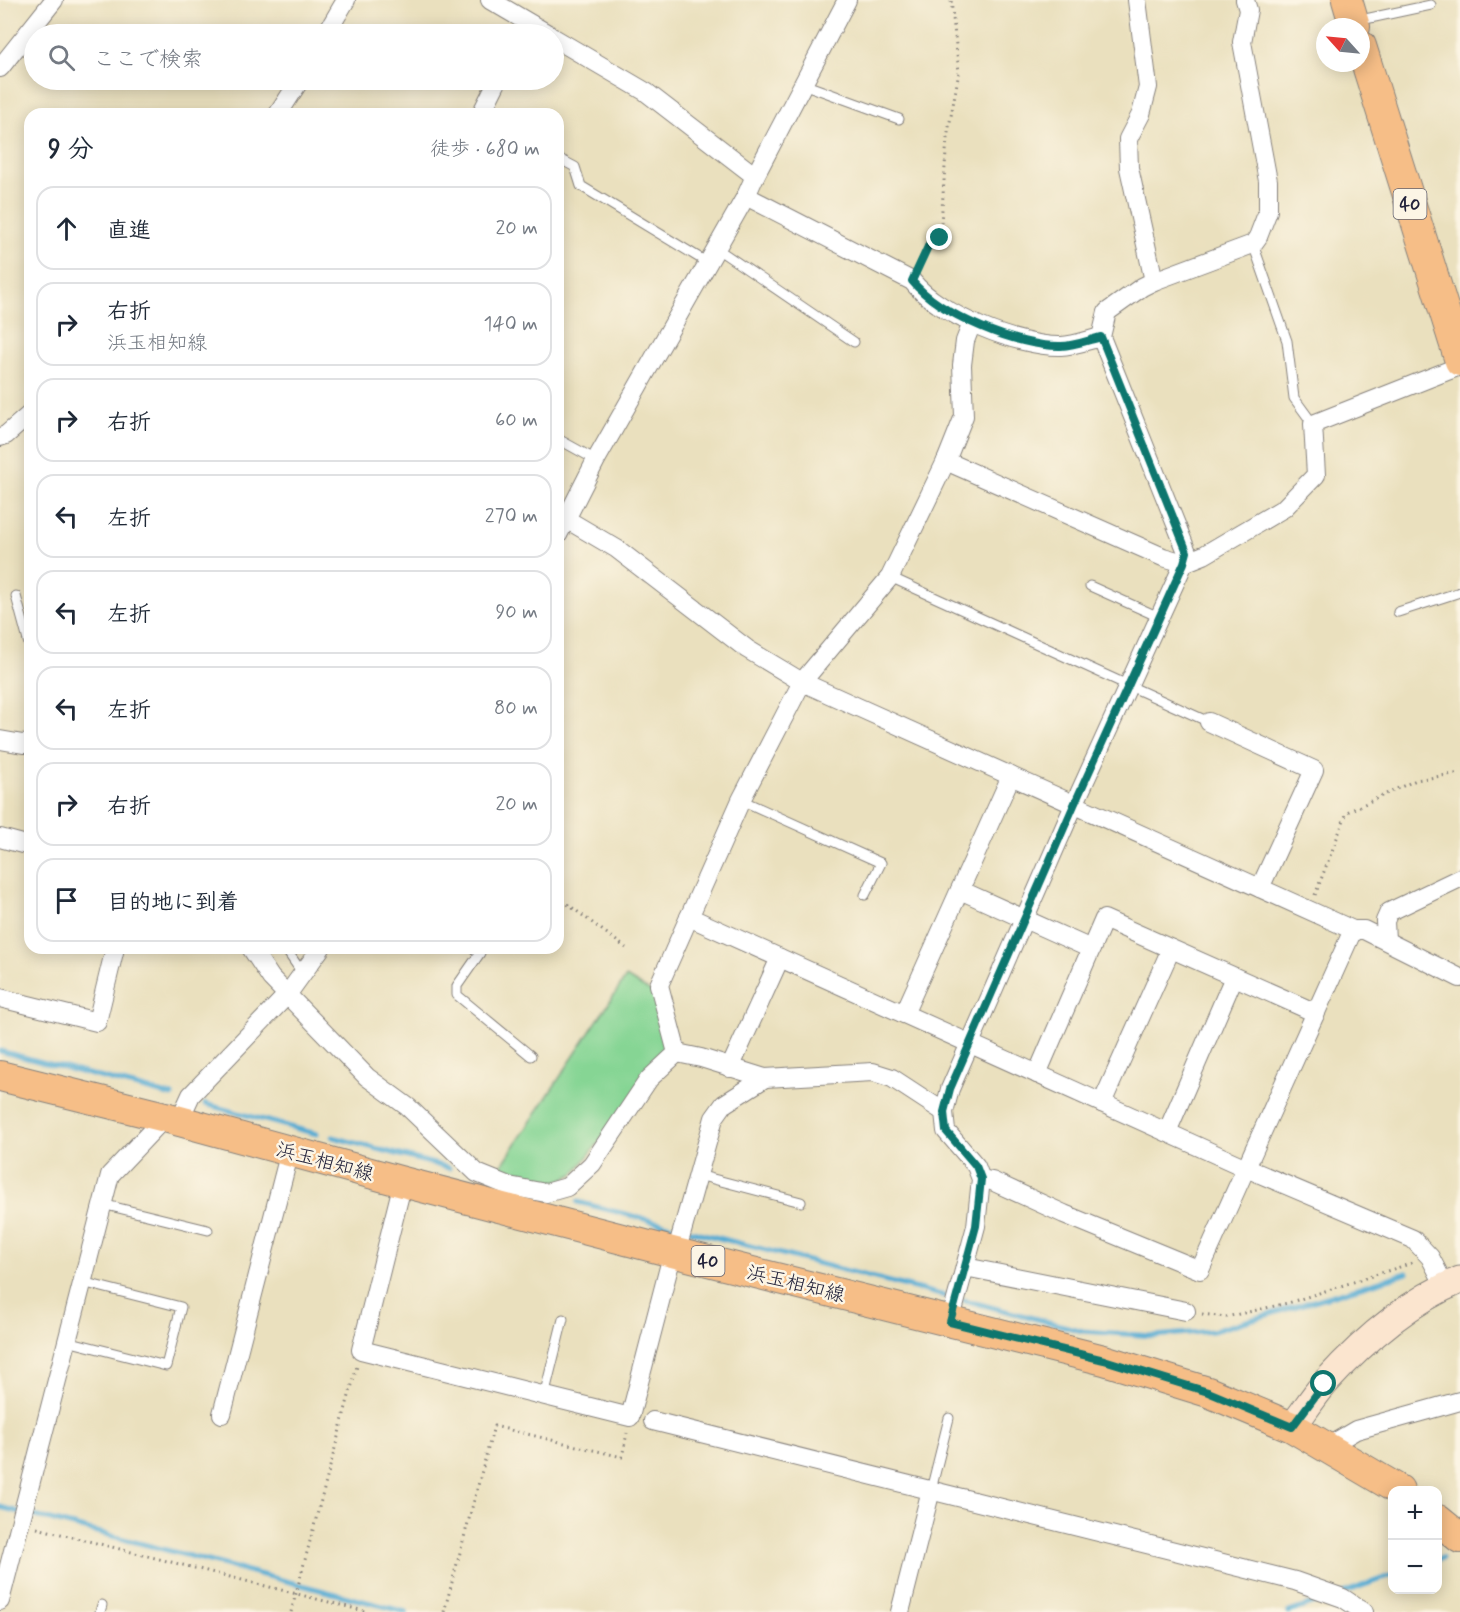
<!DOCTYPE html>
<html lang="ja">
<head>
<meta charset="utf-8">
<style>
	:root { --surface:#fff; --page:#f2f2f3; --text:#1f2937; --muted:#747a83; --line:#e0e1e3 }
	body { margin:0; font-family:Mynerve,"Klee One",sans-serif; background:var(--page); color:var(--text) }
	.controls { position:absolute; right:18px; bottom:18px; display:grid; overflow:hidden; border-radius:12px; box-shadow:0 3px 15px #0003 }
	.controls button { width:54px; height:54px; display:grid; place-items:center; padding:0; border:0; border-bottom:2px solid var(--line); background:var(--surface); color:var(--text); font:30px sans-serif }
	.compass { position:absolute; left:1316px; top:18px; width:54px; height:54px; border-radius:50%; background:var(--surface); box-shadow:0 3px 15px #0003; rotate:297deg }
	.stop { position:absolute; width:18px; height:18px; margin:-14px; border:4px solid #0f766e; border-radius:50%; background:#fff }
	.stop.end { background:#0f766e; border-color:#fff; box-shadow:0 2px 6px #0008 }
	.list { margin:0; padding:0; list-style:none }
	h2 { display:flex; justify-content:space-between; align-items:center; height:78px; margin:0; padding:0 24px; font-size:26px }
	h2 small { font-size:20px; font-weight:400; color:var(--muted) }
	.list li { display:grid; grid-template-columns:39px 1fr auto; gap:18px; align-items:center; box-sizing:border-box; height:84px; margin:0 12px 12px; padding:0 12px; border:2px solid var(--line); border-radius:18px }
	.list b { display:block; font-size:22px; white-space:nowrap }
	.list p { margin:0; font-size:20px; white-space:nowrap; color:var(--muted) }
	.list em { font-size:20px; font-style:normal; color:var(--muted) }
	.icon { flex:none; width:33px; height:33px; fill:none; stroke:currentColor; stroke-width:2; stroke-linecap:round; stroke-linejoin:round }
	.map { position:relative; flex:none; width:1460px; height:1612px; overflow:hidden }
	.search { position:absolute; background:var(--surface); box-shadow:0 3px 15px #0003; left:24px; top:24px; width:540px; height:66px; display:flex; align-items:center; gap:15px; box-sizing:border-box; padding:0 21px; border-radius:33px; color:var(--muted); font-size:22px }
	.panel { position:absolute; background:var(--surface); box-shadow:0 3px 15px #0003; left:24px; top:108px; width:540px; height:846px; border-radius:18px }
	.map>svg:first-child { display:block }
	.green { fill:#86d594; stroke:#547c68; stroke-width:1.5 }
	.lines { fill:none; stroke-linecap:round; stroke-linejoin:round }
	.stream { stroke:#57acd3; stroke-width:5 }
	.lane-casing { stroke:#86817c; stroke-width:11 }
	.street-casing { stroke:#86817c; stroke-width:20 }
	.secondary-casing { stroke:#86817c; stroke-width:29 }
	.primary-casing { stroke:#86817c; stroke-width:32 }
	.path { stroke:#86817c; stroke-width:3; stroke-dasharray:1.5 4.5; stroke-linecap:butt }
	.lane { stroke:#fff; stroke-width:9 }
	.street { stroke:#fff; stroke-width:18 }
	.secondary { stroke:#fbe5cf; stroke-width:27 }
	.primary { stroke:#f6be87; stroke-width:30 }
	.route { stroke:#0f766e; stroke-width:8 }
	.labels { text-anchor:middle; stroke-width:5; stroke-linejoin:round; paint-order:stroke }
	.shield { fill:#fcf5e5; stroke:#63616e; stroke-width:1.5 }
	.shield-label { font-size:18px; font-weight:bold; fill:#22223b }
	.street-label { font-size:20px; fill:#22223b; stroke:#fcf5e5 }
</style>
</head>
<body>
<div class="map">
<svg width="1460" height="1612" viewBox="0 0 1460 1612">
	<rect width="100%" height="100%" fill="#fcf5e5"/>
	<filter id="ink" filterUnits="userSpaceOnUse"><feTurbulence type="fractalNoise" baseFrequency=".0167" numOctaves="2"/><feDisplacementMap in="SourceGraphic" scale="12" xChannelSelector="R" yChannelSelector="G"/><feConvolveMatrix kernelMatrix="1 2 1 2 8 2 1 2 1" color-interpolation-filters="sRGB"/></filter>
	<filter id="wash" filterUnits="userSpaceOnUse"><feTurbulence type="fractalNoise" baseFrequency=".008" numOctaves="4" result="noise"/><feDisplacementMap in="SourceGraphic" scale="24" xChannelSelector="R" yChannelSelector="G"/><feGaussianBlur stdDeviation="1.35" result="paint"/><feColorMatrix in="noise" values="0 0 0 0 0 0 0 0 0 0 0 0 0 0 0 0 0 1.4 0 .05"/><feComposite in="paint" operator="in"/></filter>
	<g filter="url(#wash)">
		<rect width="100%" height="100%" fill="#eae0be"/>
		<path class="green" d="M626,977L656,995L671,1051L574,1174C543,1190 528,1186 496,1174Z"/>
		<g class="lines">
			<g class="stream">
				<polyline points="0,1051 172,1096"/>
				<polyline points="205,1104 317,1134"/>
				<polyline points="333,1137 449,1168"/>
				<polyline points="578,1202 676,1227"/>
				<polyline points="688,1230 949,1297"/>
				<polyline points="964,1300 1083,1331 1154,1336 1213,1331 1407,1273"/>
				<polyline points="0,1507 406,1612"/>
				<polyline points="1438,1559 1442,1558"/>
				<polyline points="1343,1593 1392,1575"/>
				<polyline points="1289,1612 1329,1598"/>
			</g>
		</g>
	</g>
	<g filter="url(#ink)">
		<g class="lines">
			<g class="lane-casing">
				<g id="lane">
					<polyline points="1356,21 1431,5"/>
					<polyline points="803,84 899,119"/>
					<polyline points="558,158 575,167 581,186 708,263"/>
					<polyline points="1253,244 1287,341 1294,398 1313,424"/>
					<polyline points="716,248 854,342"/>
					<polyline points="558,439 596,460"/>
					<polyline points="890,577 1209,722"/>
					<polyline points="1090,586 1159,617"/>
					<polyline points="16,596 30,648"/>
					<polyline points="1398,612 1460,592"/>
					<polyline points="741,800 881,863 865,895"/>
					<polyline points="285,948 303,974"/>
					<polyline points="473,948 480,953 457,986 457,995 531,1056"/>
					<polyline points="698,1175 801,1202"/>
					<polyline points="102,1204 208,1230"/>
					<polyline points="67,1341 166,1366 181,1307 82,1282"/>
					<polyline points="544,1396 563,1319"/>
					<polyline points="931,1490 949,1418"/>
					<polyline points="100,1612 102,1605"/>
				</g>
			</g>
			<g class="street-casing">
				<g id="street">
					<polyline points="490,0 548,34"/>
					<polyline points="1137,0 1148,87 1141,114 1128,139 1129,168 1154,281"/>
					<polyline points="326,34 346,0"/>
					<polyline points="554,38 646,92 755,176"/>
					<polyline points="0,68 54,0"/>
					<polyline points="278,114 300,80"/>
					<polyline points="481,114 498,80"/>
					<path d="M746,196L912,281C939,315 1018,347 1061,346C1073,346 1089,340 1101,337"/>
					<polyline points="0,437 6,435 30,414"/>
					<polyline points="946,461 1163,557 1184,563 1204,555 1284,508 1316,475 1313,424 1460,366"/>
					<polyline points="566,519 617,549 747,649 802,682 1353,930 1364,930 1460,978"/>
					<polyline points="558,535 596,460 746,196 755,176 847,0"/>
					<polyline points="1209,722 1314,770 1260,888"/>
					<polyline points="0,740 23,744 30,743"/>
					<polyline points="0,838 30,846"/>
					<polyline points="960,890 1091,949"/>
					<polyline points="689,917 1246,1168 1413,1239 1430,1257 1445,1286"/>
					<polyline points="1386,940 1385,921 1389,912 1460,878"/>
					<polyline points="251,948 271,978 367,1077 408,1107 477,1173 509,1186 546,1193 567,1187 592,1164 649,1079 677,1053"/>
					<polyline points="0,998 97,1022 115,948"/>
					<polyline points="904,1014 1011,776"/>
					<polyline points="677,1053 659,985 741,800 802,682 890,577 946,461 964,416 962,365 965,341 972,323"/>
					<polyline points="677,1053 701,1058 765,1078 873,1072 892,1078 944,1112"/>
					<polyline points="730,1068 780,958"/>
					<polyline points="1037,1074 1104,919 1316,1013"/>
					<polyline points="1102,1103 1171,949"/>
					<polyline points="179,1121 191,1095 287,995 321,948"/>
					<polyline points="1167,1132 1234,977"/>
					<polyline points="981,1179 992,1181 1064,1214 1200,1270 1353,930"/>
					<polyline points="403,1182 361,1350 630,1417 669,1267 676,1253 714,1118 724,1104 765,1078"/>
					<polyline points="965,1267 1186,1311"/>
					<polyline points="950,1322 976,1226 981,1179 976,1166 946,1131 944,1112 950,1089 1074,805 1184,563 1187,552 1101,337 1107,312 1142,287 1154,281 1253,244 1258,237 1268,211 1268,181 1242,42 1248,10 1245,0"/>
					<polyline points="222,1414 290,1151"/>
					<polyline points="653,1421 1295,1581 1343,1598 1364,1612"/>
					<polyline points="1327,1447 1356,1430 1460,1401"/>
					<polyline points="0,1601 110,1175 165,1117"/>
					<polyline points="900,1612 931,1490"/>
				</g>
			</g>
			<g class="secondary-casing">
				<path id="secondary" d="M1292,1427C1303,1413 1313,1397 1325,1383C1362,1342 1409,1301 1460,1280"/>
			</g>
			<g class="primary-casing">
				<g id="primary">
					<polyline points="1347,0 1355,27"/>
					<polyline points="1361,46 1460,361"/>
					<polyline points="0,1076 165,1117 403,1182 676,1253 1104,1360 1208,1392 1292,1427 1399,1490"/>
					<polyline points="1438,1520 1460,1538"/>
				</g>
			</g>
			<g class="path">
				<polyline points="919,266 932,238 940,238 947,138 959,72 951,0"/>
				<polyline points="1315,895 1347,812 1416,780 1460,773"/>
				<polyline points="558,897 626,948"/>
				<polyline points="1202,1314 1226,1317 1288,1303 1412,1263"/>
				<polyline points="37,1528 368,1612"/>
				<polyline points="291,1612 357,1366"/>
				<polyline points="444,1612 494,1426 622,1457 627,1433"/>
			</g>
			<use href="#lane" class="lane"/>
			<use href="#street" class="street"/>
			<use href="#secondary" class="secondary"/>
			<use href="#primary" class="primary"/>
		</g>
	</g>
	<g class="lines" filter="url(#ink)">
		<path class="route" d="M940,238H932L912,281C940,315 1018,347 1061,346C1074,346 1089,340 1101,337L1187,552L1184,563L1074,805L950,1089L944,1112L946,1131L976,1166L981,1179L976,1226L950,1322L1104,1360L1208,1392L1292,1427L1324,1384"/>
	</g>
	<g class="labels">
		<g class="shield">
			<rect x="1393.5" y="189" width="33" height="30" rx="4.5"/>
			<rect x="691.5" y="1246" width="33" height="30" rx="4.5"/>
		</g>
		<g class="shield-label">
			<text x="1410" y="210">40</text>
			<text x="708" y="1267">40</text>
		</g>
		<g class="street-label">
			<text transform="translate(325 1161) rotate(15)" y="7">浜玉相知線</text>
			<text transform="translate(796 1283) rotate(14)" y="7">浜玉相知線</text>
		</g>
	</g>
</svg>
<div class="controls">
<button>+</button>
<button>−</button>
</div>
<svg class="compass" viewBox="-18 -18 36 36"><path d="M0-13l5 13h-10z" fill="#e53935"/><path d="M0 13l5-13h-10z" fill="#747a83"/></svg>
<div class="stop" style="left:1324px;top:1384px"></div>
<div class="stop end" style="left:940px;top:238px"></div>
<div class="search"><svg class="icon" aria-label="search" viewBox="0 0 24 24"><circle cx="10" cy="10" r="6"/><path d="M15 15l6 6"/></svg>ここで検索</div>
<section class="panel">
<h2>9 分<small>徒歩 · 680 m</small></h2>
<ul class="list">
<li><svg class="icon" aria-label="ahead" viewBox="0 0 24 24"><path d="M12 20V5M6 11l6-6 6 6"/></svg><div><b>直進</b></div><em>20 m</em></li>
<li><svg class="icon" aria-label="right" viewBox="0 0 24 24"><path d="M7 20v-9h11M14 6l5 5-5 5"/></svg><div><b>右折</b><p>浜玉相知線</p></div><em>140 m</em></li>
<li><svg class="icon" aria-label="right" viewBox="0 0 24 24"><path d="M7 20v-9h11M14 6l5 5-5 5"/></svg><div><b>右折</b></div><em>60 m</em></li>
<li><svg class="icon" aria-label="left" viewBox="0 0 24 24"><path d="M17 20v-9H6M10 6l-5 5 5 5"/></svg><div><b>左折</b></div><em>270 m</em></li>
<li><svg class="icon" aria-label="left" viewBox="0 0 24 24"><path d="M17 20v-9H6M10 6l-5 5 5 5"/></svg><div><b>左折</b></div><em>90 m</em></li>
<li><svg class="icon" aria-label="left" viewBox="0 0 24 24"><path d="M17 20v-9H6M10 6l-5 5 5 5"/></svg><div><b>左折</b></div><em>80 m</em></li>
<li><svg class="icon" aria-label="right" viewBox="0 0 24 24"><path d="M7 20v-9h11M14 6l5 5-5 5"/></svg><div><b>右折</b></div><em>20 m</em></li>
<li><svg class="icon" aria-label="arrive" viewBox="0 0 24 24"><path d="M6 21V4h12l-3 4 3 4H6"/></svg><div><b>目的地に到着</b></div></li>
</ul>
</section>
</div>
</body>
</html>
